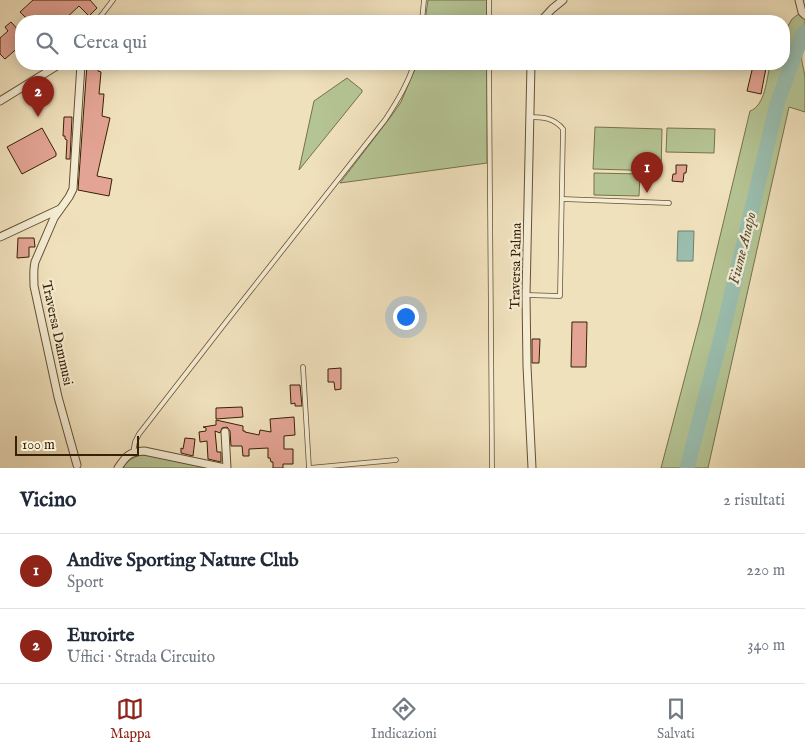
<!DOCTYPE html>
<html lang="it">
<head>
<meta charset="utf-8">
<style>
	:root { --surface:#fff; --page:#f2f2f3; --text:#1f2937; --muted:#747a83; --line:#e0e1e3; --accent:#8f2418 }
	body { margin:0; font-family:"IM FELL English",serif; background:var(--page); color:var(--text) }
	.scale { position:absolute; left:15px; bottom:12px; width:124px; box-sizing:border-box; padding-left:5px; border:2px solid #372102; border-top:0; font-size:14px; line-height:18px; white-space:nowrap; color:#372102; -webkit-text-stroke:4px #f5ecd4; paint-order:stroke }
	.you { position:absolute; left:405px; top:316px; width:18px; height:18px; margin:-12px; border:4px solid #fff; border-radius:50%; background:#1a73e8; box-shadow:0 0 0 8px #1a73e833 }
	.badge { display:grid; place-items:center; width:32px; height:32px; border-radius:50%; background:var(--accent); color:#fff; font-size:16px; font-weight:700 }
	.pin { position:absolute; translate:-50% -41px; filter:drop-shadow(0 1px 2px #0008) }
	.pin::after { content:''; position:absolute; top:26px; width:18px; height:15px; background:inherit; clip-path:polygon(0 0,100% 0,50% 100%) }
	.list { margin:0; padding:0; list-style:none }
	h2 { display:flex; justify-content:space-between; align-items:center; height:65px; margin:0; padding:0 20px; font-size:21px }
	h2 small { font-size:16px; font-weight:400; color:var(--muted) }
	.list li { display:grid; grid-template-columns:32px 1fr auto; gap:15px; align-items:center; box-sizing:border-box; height:75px; padding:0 20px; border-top:1px solid var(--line) }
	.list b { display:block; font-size:19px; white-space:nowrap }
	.list p { margin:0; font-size:16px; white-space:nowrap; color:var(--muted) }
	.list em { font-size:16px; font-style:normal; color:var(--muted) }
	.icon { flex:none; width:28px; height:28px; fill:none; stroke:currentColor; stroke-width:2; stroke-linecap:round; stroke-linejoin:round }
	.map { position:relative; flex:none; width:805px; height:468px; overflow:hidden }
	.search { position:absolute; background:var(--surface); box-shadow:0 2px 12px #0003; left:15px; right:15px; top:15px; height:55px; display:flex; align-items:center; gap:12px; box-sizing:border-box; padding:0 18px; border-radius:20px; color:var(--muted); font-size:19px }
	.sheet { height:215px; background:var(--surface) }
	nav { display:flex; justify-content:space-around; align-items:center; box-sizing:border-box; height:70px; border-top:1px solid var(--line); background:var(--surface); font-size:14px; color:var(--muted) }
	nav a { display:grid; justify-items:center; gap:2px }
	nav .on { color:var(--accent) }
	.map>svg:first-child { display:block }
	.green { fill:#b5c494; stroke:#76724b }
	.water { fill:#9abeaf; stroke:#727f6a }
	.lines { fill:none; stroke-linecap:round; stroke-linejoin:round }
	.river { stroke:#9abeaf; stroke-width:15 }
	.building { fill:#e4a495; stroke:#372102 }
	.lane-casing { stroke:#655131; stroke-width:5.5 }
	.street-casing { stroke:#655131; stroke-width:9 }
	.lane { stroke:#f5ecd4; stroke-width:4 }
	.street { stroke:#f5ecd4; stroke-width:7 }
	.labels { text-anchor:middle; stroke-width:4.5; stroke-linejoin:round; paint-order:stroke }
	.street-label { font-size:14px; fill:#372102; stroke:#f5ecd4 }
	.water-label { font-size:15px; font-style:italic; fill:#555036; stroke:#f5ecd4 }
</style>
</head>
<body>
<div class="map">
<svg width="805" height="468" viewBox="0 0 805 468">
	<rect width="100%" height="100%" fill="#f0e1bd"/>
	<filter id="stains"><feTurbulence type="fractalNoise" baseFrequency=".004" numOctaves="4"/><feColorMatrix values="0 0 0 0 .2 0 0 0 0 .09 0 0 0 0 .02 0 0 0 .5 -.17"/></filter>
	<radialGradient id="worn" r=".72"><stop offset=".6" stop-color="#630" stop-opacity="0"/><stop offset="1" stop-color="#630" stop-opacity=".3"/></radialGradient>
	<g class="green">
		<polygon points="428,0 487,0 487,21 425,21"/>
		<path d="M805,9V46C798,58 804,65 805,78C805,89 805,100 805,112L789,107L708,468H661L700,320L750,111C765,106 767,78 770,64H784V33L792,19Z"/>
		<polygon points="417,64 487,64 487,163 340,183 392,115 401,102"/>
		<polygon points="347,78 362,90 362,92 299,170 314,101"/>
		<polygon points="595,127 662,129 661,171 593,169"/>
		<polygon points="667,128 715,129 714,153 666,152"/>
		<polygon points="594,173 640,174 639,196 594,195"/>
		<path d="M140,455H147L208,468H123C127,461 132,458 140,455Z"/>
	</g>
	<polygon class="water" points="678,231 694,231 693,261 677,261"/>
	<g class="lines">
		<polyline class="river" points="687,468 724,326 777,104 802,35 805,32"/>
	</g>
	<g class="building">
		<polygon points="33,0 90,0 97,8 89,16 79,6 63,21 29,21 20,12"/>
		<polygon points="11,22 21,33 21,45 5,59 0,54 0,38 8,31 5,27"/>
		<polygon points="87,64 98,64 98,71 101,72 99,94 104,94 102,116 110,118 97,176 112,179 109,196 78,190"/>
		<polygon points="753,66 766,68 761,94 747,91"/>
		<polygon points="64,117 72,117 70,159 66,159 67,140 65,139 65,136 63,136"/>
		<polygon points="42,128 56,153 56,156 22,174 7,147"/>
		<polygon points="676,165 687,165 686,173 684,173 683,182 672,181 673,174 676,174"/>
		<polygon points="18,238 34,238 35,247 29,247 29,257 17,258"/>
		<polygon points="572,322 587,322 586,367 571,367"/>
		<polygon points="532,339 540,339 539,363 532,363"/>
		<polygon points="341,368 341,389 335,390 334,382 328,382 328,369"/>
		<polygon points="290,385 300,385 302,406 295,406 295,403 291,404"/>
		<polygon points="242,407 243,417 216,419 216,408"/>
		<polygon points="294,417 295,435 284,436 284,449 293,449 293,464 283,464 283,468 273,468 273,462 271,462 270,458 268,458 268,448 249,449 249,456 243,456 242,446 231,446 230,431 227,427 222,428 220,433 215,431 217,452 221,452 221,462 208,459 207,441 200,442 199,432 206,431 206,428 203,427 216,425 216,420 243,426 243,431 245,431 245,432 259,435 260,430 271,432 270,419"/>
		<polygon points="185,438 195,439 193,456 181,453 181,448 183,449"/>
	</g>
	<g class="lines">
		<g class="lane-casing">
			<g id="lane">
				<polyline points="489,0 489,21"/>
				<polyline points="97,21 113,0"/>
				<polyline points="422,21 424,0"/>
				<polyline points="489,64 492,468"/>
				<polyline points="562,199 669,203"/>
				<path d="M527,295L560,296L563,129C554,118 543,117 530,117"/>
				<polyline points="303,367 309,468"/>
				<path d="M133,453L135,442L139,434L226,322L385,120C397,102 408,84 414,64"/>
				<polyline points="309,468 396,460"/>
			</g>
		</g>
		<g class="street-casing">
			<g id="street">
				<polyline points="799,0 802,12 805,15"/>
				<polyline points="541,21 552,9 563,0"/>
				<polyline points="531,64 526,295 527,366 532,468"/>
				<polyline points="0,101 60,64"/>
				<polyline points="0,237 60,209"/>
				<polyline points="225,432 227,468"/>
				<path d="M77,465L58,397L34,286C34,277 33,270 35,262L54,218L69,197L73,189L81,64"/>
				<path d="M118,468C126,456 129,452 144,451L225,468"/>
			</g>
		</g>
		<use href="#lane" class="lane"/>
		<use href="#street" class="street"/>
	</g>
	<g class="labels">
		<g class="street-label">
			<text transform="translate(515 266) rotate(-89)" y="5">Traversa Palma</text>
			<text transform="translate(58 333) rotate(78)" y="5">Traversa Dammusi</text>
		</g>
		<g class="water-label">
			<text transform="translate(742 248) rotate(-76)" y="5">Fiume Anapo</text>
		</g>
	</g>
	<rect width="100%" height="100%" filter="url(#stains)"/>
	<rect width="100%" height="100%" fill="url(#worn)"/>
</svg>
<div class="scale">100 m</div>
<div class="you"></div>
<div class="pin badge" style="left:647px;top:193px">1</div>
<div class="pin badge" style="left:38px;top:117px">2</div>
<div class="search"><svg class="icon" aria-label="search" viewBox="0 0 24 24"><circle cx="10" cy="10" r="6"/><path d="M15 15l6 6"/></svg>Cerca qui</div>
</div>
<section class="sheet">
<h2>Vicino<small>2 risultati</small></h2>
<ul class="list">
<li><span class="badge">1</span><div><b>Andive Sporting Nature Club</b><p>Sport</p></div><em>220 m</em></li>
<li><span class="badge">2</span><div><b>Euroirte</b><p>Uffici · Strada Circuito</p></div><em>340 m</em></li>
</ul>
</section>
<nav>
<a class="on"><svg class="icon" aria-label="map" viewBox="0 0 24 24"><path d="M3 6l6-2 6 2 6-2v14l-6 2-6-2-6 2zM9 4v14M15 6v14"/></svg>Mappa</a>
<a><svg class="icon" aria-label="directions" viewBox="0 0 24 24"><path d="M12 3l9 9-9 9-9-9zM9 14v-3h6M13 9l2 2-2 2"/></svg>Indicazioni</a>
<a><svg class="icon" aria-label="saved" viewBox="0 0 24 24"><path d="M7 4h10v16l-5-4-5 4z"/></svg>Salvati</a>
</nav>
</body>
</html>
